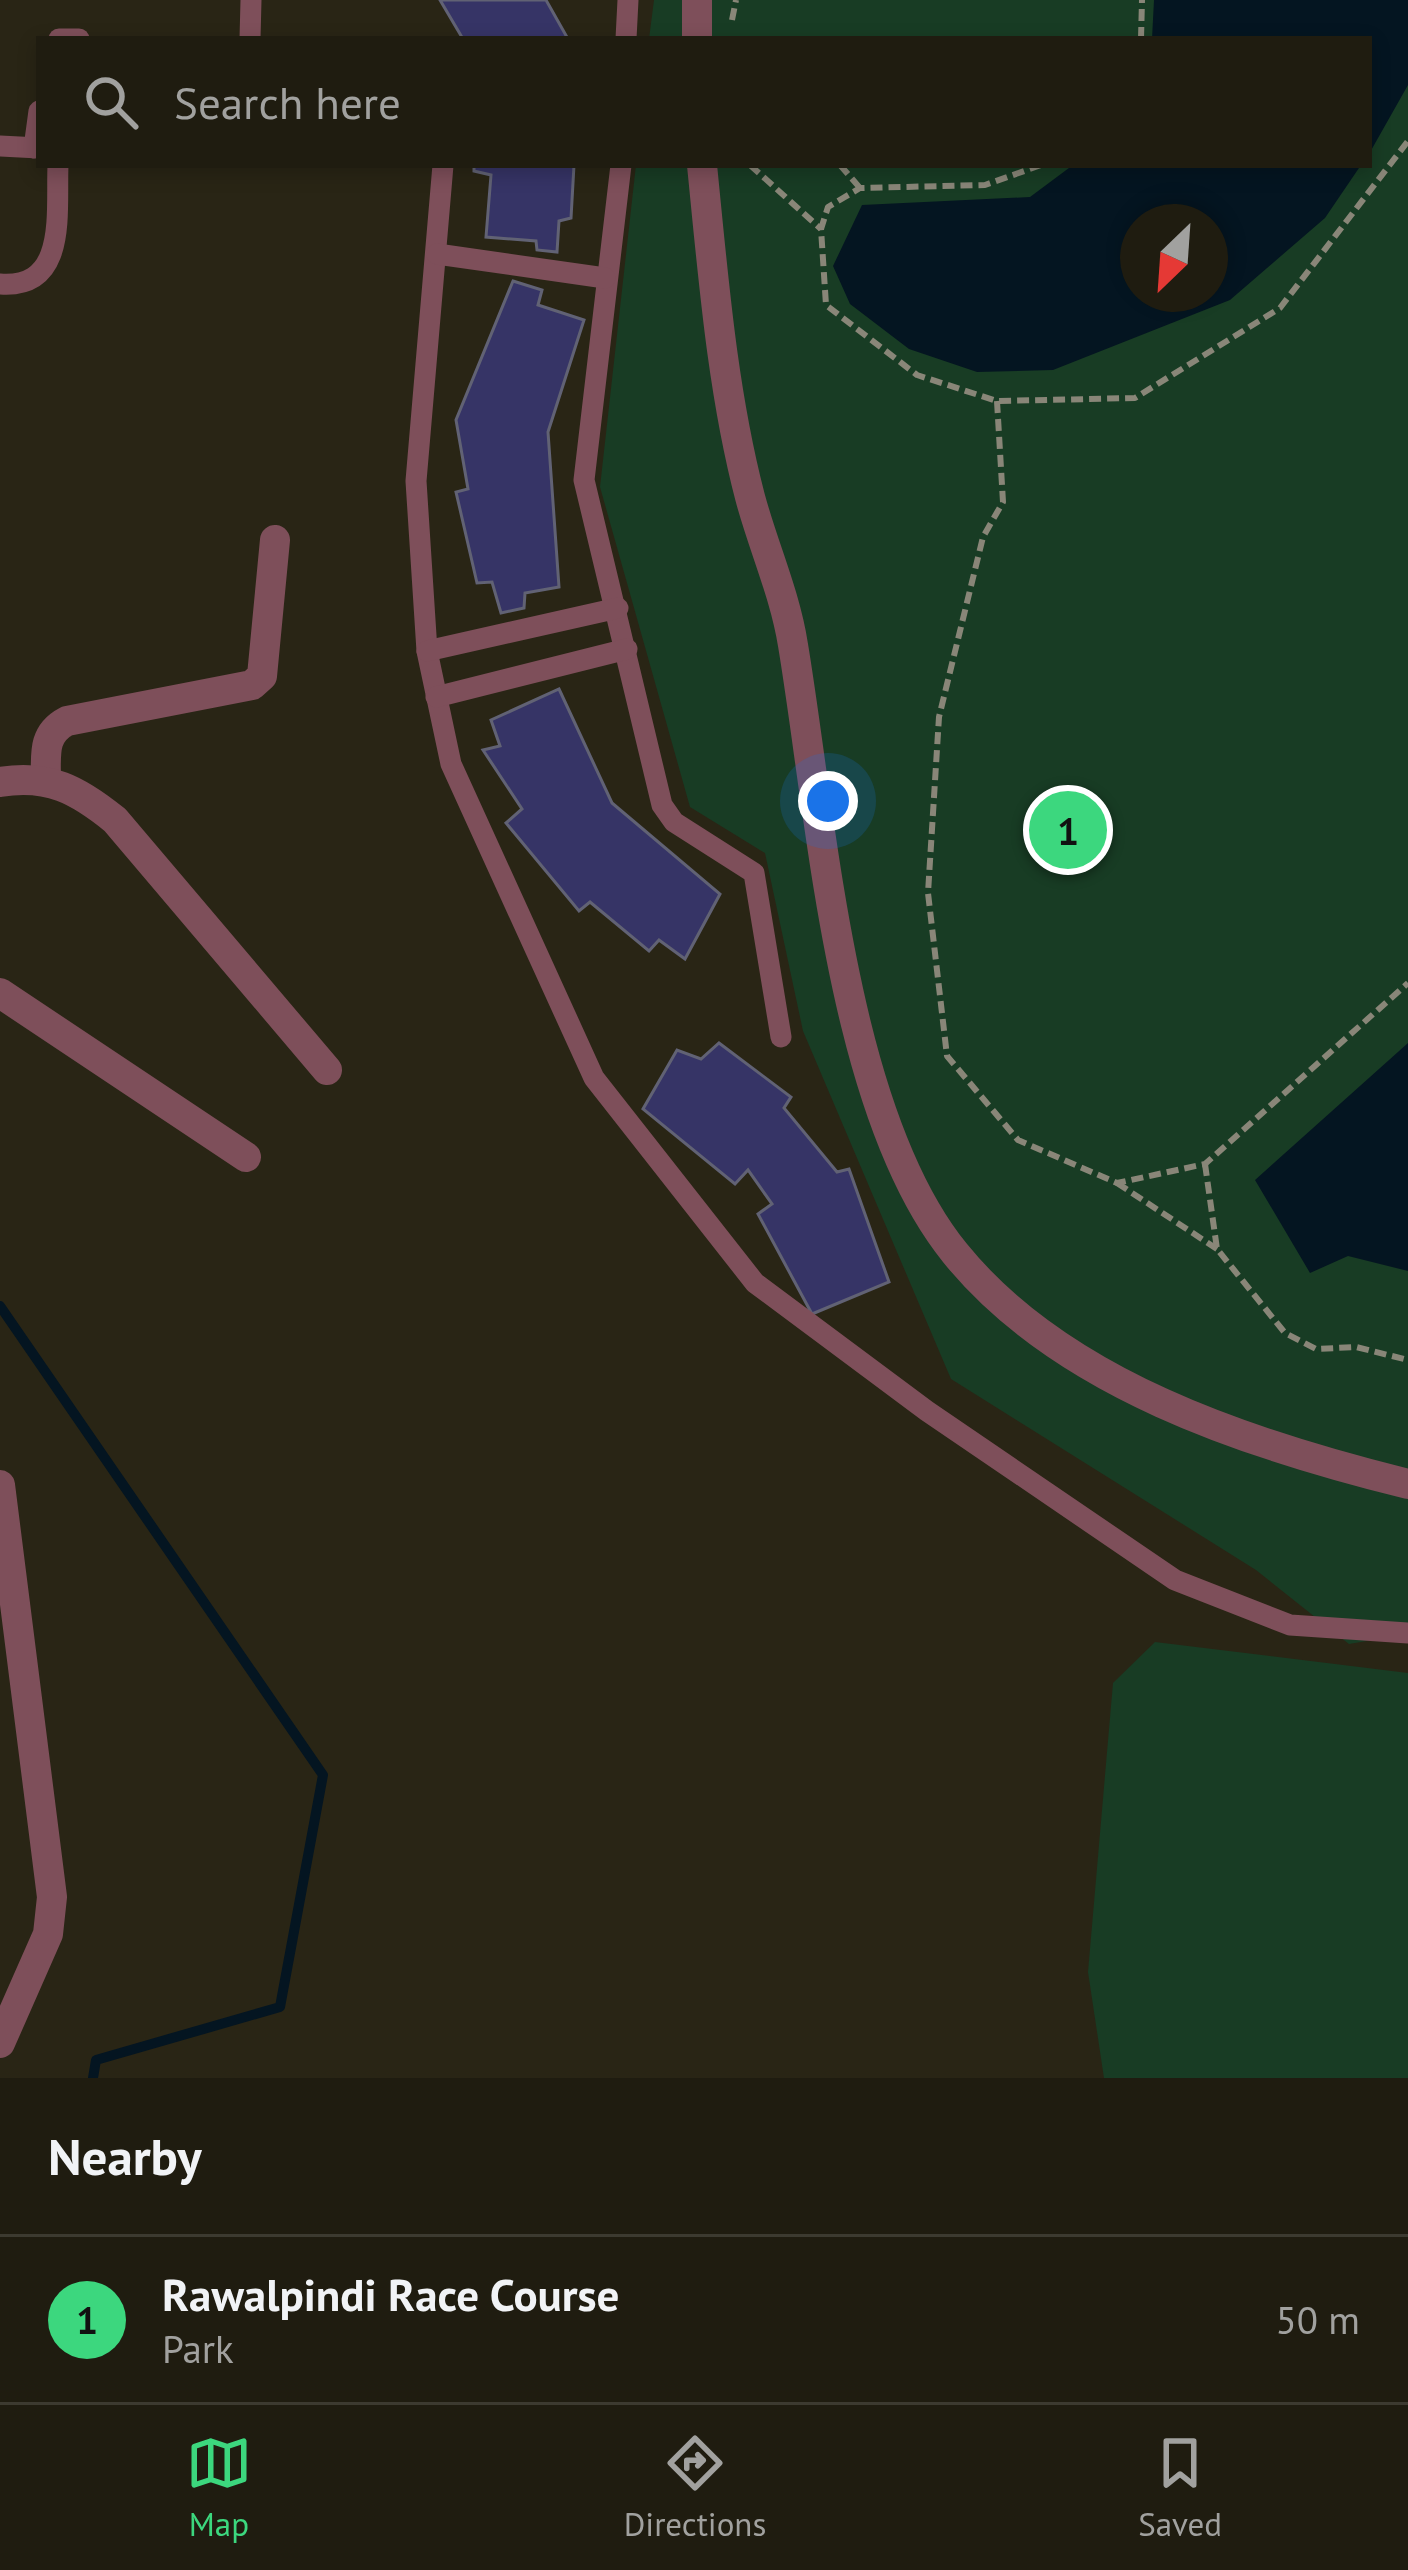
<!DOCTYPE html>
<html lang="en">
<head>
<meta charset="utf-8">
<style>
	:root { --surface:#1f1c10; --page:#2c291e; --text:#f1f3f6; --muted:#a1a19f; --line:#3c3a30; --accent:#3cd77e }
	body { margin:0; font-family:"PT Sans",sans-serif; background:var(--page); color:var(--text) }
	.compass { position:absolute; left:1120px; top:204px; width:108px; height:108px; border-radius:50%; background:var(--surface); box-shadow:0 6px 18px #0003; rotate:205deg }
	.you { position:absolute; left:828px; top:801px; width:42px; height:42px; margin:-30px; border:9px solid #fff; border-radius:50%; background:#1a73e8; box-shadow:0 0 0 18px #1a73e833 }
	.badge { display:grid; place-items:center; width:78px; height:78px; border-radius:50%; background:var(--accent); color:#111; font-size:39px; font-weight:700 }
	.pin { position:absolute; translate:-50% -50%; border:6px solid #fff; box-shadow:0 3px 12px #0006 }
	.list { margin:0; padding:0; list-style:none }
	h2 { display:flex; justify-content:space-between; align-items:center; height:156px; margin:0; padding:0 48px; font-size:51px }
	h2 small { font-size:39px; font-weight:400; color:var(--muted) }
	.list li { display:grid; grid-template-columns:78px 1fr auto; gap:36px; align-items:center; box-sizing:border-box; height:168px; padding:0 48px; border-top:3px solid var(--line) }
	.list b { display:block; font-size:45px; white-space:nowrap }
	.list p { margin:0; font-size:39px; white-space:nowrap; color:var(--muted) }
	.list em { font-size:39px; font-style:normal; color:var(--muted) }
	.icon { flex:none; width:66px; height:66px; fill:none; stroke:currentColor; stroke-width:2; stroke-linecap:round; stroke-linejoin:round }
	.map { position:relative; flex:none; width:1408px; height:2078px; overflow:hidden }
	.search { position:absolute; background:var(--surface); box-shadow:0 6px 18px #0003; left:36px; right:36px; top:36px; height:132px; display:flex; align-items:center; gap:30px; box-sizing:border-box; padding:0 42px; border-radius:0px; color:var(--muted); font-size:45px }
	.sheet { height:324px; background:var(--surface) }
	nav { display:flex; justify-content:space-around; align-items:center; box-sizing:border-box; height:168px; border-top:3px solid var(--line); background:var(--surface); font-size:33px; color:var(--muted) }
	nav a { display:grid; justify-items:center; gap:6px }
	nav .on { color:var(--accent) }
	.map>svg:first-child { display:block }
	.green { fill:#183c24; fill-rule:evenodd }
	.water { fill:#041521; fill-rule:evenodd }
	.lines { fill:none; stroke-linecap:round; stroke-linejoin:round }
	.stream { stroke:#041521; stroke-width:10 }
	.building { fill:#363466; stroke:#616274; stroke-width:3 }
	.path { stroke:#898678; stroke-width:6; stroke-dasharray:12 6; stroke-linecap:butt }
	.service { stroke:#7e4f5a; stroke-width:21 }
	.minor { stroke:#7e4f5a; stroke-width:30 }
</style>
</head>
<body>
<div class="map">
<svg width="1408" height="2078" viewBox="0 0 1408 2078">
	<rect width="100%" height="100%" fill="#292515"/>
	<g class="green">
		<path d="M654,0H1408V1634L1349,1644L1256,1570L951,1379L803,1031L765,853L690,807L600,487L636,165H1369V39H649ZM1138,222H1210V294H1138Z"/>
		<polygon points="1155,1642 1408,1673 1408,2078 1104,2078 1088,1972 1113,1683"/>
	</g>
	<g class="water">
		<polygon points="1154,0 1408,0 1408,85 1369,154 1369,39 1152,39"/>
		<path d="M1073,165H1361L1325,218L1230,300L1053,370L977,372L909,349L850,304L833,266L862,205L1030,197ZM1210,222V294H1138V222Z"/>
		<polygon points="1408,1043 1408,1271 1348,1256 1310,1273 1255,1180"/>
	</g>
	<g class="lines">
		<polyline class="stream" points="0,1306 323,1775 280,2007 96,2060 93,2078"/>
	</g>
	<g class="building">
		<polygon points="440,0 546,0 568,39 463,39"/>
		<polygon points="474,165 574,165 571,218 559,221 557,252 537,250 536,241 486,237 491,175 474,171"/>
		<polygon points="513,281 542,290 538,305 584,320 548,432 559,587 525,593 524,608 501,613 492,582 477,583 456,492 468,489 456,420"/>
		<polygon points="559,689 612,803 720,894 685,959 659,940 649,951 590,902 579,911 506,823 522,809 483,750 500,746 491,720"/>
		<polygon points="719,1043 791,1097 784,1108 837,1172 849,1169 889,1282 812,1314 758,1214 772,1204 748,1170 735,1184 643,1109 677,1050 701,1059"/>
	</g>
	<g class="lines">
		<g class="path">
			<polyline points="732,20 736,0"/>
			<polyline points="1141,39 1142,0"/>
			<polyline points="750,165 821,229"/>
			<polyline points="840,165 860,188"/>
			<polyline points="1041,165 985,185 860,188 828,207 821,229 826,305 917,375 997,401 1135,398 1280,308 1408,141"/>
			<polyline points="997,401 1003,502 983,537 939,717 928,893 947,1056 1018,1140 1117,1183 1205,1164 1408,983"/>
			<polyline points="1205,1164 1217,1249 1285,1333 1316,1349 1356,1347 1408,1360"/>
			<polyline points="1117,1183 1217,1249"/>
		</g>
		<g class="service">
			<polyline points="59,39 79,39"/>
			<polyline points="250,39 251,0"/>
			<polyline points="626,39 628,0"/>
			<polyline points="0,146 39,148"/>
			<polyline points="34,148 39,111"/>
			<polyline points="443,165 416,481 427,651 451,764 594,1078 755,1283 927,1411 1175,1580 1290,1625 1408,1633"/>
			<polyline points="621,165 584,480 662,805 674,822 754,873 781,1037"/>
			<polyline points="437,254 605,278"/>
			<path d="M0,284C68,289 56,213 58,165"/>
			<polyline points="427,651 618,608"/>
			<polyline points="436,697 627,649"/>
		</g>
		<g class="minor">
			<polyline points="697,0 697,39"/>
			<path d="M702,165C713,274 722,390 750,497C763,546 785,594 793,645C822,819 841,1113 955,1253C1061,1384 1250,1445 1408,1484"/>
			<path d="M46,781C46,755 42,734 67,721L252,685L262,676L275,540"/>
			<path d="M0,782C49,774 78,790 115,820L327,1070"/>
			<polyline points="0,993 246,1157"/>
			<polyline points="0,1485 52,1897 48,1934 0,2043"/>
		</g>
	</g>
</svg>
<svg class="compass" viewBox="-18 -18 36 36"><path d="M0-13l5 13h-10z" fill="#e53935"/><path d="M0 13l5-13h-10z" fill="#a1a19f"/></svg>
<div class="you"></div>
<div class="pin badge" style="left:1068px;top:830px">1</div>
<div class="search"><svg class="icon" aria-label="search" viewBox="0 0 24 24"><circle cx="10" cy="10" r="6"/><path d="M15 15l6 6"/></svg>Search here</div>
</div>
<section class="sheet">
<h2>Nearby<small></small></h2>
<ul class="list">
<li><span class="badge">1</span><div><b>Rawalpindi Race Course</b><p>Park</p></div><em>50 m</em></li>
</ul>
</section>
<nav>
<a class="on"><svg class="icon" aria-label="map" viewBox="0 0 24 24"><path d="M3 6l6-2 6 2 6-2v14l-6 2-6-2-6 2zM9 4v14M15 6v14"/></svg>Map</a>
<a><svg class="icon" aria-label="directions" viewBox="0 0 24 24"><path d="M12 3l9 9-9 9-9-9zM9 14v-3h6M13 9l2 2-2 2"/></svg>Directions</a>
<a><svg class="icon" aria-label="saved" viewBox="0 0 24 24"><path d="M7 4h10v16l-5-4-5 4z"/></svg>Saved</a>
</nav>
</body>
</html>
